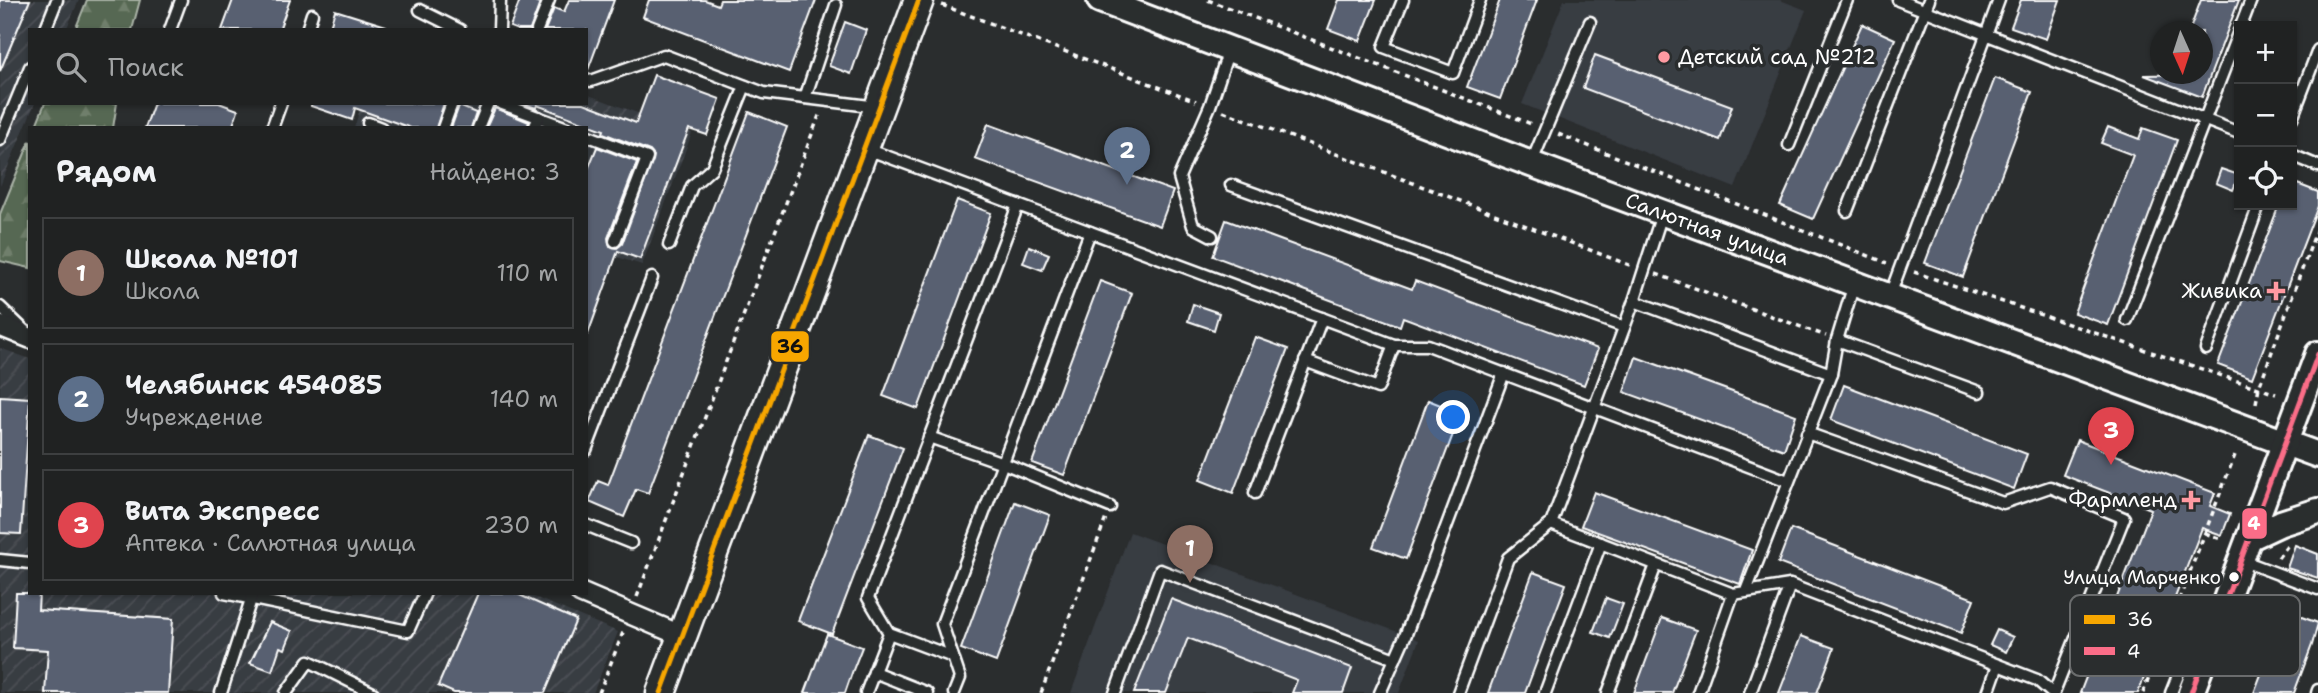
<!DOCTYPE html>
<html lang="ru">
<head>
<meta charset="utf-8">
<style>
	:root { --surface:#202222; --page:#2d2f2f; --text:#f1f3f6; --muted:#a2a4a5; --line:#3d3f40; --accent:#ea580c }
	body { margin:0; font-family:"Shantell Sans",sans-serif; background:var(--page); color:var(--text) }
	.controls { position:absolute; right:21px; top:21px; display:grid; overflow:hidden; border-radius:0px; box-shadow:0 2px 5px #0004 }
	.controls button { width:63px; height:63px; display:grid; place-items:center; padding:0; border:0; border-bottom:2px solid var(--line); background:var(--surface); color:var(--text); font:35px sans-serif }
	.compass { position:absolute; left:2150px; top:21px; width:63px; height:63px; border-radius:50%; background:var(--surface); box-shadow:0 2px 5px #0004; rotate:177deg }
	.you { position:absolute; left:1454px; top:418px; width:24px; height:24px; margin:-18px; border:5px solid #fff; border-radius:50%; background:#1a73e8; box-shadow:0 0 0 10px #1a73e833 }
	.badge { display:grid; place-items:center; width:46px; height:46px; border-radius:50%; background:var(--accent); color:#fff; font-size:23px; font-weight:700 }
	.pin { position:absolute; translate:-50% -58px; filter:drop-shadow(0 2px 4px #0008) }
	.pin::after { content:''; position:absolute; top:37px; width:24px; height:21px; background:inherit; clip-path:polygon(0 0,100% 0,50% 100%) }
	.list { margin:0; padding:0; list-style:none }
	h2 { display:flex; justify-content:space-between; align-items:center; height:91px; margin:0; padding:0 28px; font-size:30px }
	h2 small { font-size:23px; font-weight:400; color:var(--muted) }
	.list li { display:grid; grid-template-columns:46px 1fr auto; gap:21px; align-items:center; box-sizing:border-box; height:112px; margin:0 14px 14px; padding:0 14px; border:2px solid var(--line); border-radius:0px }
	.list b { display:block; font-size:26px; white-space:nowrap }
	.list p { margin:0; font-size:23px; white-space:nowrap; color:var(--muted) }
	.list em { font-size:23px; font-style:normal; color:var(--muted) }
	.icon { flex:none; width:38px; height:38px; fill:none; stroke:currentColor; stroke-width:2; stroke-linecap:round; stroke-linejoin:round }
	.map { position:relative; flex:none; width:2318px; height:693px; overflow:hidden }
	.search { position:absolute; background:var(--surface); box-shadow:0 2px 5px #0004; left:28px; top:28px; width:560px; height:77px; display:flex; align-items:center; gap:18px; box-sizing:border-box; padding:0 24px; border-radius:0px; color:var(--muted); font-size:26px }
	.panel { position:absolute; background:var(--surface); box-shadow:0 2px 5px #0004; left:28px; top:126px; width:560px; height:469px; border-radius:0px }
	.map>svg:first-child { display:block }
	.built { fill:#383c42 }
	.industrial { fill:url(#industrial-furrows) }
	.forest { fill:url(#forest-firs); stroke:#abb4a8; stroke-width:2 }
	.building { fill:#586071; stroke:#fff; stroke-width:2 }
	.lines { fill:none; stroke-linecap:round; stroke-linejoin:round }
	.service-casing { stroke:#fff; stroke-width:15 }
	.minor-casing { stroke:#fff; stroke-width:24 }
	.tertiary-casing { stroke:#fff; stroke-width:30 }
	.secondary-casing { stroke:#fff; stroke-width:33 }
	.path { stroke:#fff; stroke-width:3.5; stroke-dasharray:5 5; stroke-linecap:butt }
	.service { stroke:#2a2d2e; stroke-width:10 }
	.minor { stroke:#2a2d2e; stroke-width:19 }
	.tertiary { stroke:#2a2d2e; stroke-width:24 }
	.secondary { stroke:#2a2d2e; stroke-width:28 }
	.bus-1-casing { stroke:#2a2d2e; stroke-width:10 }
	.bus-2-casing { stroke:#2a2d2e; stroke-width:10 }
	.bus-1 { stroke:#f7a600; stroke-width:5 }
	.bus-2 { stroke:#fb6d88; stroke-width:5 }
	.poi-dot { fill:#ff9aa2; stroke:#2a2d2e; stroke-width:2.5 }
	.bus-dot { fill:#fff; stroke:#2a2d2e; stroke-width:2.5 }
	.labels { text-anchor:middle; stroke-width:7; stroke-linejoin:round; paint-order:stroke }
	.bus-label { font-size:19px; fill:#fff; stroke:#2a2d2e; text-anchor:end }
	.poi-label { font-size:21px; fill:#fff; stroke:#2a2d2e; text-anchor:end }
	.street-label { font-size:21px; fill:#fff; stroke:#2a2d2e }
	.key { fill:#2a2d2e; stroke:#6a6c6d; stroke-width:2 }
	.key-label { font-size:19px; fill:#fff }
	.line-badge { stroke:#2a2d2e; stroke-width:2.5 }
	.badge-label { font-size:19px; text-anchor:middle; font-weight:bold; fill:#fff }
	.pale-badge-label { font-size:19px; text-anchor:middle; font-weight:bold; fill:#111 }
</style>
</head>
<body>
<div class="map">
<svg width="2318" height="693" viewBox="0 0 2318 693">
	<defs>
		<pattern id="industrial-furrows" width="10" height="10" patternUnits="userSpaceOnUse" patternTransform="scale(1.75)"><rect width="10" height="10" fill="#383c42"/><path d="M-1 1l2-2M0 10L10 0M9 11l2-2" fill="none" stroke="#4c5055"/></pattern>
		<pattern id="forest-firs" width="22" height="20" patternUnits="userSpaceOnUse" patternTransform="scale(1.75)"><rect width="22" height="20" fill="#576852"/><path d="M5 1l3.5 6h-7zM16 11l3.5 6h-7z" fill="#707f6c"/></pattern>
	</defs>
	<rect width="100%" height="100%" fill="#2a2d2e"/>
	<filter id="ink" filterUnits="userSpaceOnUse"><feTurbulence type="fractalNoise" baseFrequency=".0143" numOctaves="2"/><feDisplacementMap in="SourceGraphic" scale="14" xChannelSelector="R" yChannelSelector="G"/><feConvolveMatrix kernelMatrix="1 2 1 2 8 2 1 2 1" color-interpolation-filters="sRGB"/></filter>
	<g filter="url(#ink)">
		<g class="built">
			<polygon points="1564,0 1780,0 1806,10 1735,188 1522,104"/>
			<polygon points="1130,532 1419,640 1399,693 1071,693"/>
		</g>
		<g class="industrial">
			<polygon points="0,0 79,0 66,30 30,30 30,103 35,103 0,186"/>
			<polygon points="586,94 692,133 642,265 586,247 586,128 354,128 362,103 586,103"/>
			<polygon points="0,348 30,359 30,593 525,593 618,632 593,693 0,693"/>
		</g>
		<g class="forest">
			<polygon points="87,0 140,0 132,30 75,30"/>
			<polygon points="45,103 117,103 113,128 35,128"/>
			<polygon points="30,141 30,268 0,261 0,214"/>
		</g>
		<g class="building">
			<polygon points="0,0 30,0 0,71"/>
			<polygon points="233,0 290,0 279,30 222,30"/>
			<polygon points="520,0 531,0 540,3 530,30 518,30 510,27"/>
			<polygon points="569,0 614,0 588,70 586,30 545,30 554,8 564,12"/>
			<polygon points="649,0 705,0 718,5 720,0 816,0 789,72 643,17"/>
			<polygon points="1339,0 1376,0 1360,41 1328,29"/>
			<polygon points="1500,0 1537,0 1500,99 1467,87"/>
			<polygon points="2021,0 2060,0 2046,39 2011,27"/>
			<polygon points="2201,0 2239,0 2202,97 2144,75 2202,74 2202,32 2189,32"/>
			<polygon points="335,10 386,26 385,30 329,30"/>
			<polygon points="845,22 866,30 851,74 829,66"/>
			<polygon points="1862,24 1895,39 1813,219 1780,205"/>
			<polygon points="1595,55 1732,106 1720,140 1583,88"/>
			<polygon points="654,75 720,99 707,135 689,129 640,259 618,251 588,334 586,333 586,174 597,147 637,162 608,238 610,246 617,248 622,244 654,156 650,151 603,133 604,130 537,105 536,108 522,103 584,103 636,123"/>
			<polygon points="1995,78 2032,92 1963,277 1925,263"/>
			<polygon points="154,103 219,103 238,110 232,128 145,128"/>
			<polygon points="311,103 444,103 436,128 411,128 355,108 352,120 311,106"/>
			<polygon points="459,106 476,113 471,128 451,128"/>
			<polygon points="495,108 529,122 527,128 486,128"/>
			<polygon points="749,112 787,127 648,493 636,489 624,517 589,502 598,481 608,485"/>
			<polygon points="988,124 1173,191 1160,226 975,159"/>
			<polygon points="2108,127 2139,139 2143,128 2177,140 2108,325 2074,313 2133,155 2101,143"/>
			<polygon points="2221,169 2239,175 2233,190 2216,183"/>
			<polygon points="2292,182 2318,192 2318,206 2252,378 2218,365 2279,205 2292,205"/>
			<polygon points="957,200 991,213 918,409 883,396"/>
			<polygon points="1226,220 1412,289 1415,281 1598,349 1584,385 1403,317 1400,326 1213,256"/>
			<polygon points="1029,246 1049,254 1042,270 1023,263"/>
			<polygon points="1100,281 1132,293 1064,475 1032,463"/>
			<polygon points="1193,304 1219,313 1214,330 1188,321"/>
			<polygon points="1255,337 1288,349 1233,493 1200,480"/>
			<polygon points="1636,357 1796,415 1784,450 1624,392"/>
			<polygon points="1844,385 2027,454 2014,489 1831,420"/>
			<polygon points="0,396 30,398 21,534 0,533"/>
			<polygon points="1428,400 1461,413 1406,559 1373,547"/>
			<polygon points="869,435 903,448 832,634 798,621"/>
			<polygon points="2077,440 2215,493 2210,506 2230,514 2222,535 2202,528 2138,693 2080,693 2151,509 2063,475"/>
			<polygon points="1594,492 1752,550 1740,584 1581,526"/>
			<polygon points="1015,502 1050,515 996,662 961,649"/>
			<polygon points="1791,529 1974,599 1961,633 1778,563"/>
			<polygon points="2295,545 2318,554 2318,578 2287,568"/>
			<polygon points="1533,572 1566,584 1525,693 1488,693"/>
			<polygon points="16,593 39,593 38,610 173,619 168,693 45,693 48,650 13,648"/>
			<polygon points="478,593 515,593 576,620 545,693 454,693 438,686"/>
			<polygon points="1606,598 1623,604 1610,638 1593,632"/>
			<polygon points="1171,599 1352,668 1343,693 1292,693 1297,680 1188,638 1166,693 1134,693"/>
			<polygon points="2285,611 2318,623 2312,645 2294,693 2254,693"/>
			<polygon points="1662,618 1696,630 1672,693 1634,693"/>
			<polygon points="270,622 292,631 285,649 280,647 272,671 250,663"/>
			<polygon points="1997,630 2013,637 2006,652 1990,645"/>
			<polygon points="827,634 862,647 853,670 845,693 805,693"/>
			<polygon points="1801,636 1834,648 1817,693 1779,693"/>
		</g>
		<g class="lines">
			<g class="service-casing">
				<g id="service">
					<polyline points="1403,0 1384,47 1453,73 1480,0"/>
					<polyline points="1898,0 2239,133"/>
					<polyline points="420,10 460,30"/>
					<polyline points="2241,26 2251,0"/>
					<polyline points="45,30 57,0"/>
					<polyline points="170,30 181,0"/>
					<polyline points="307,30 312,14"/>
					<polyline points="499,30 500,0"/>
					<polyline points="537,30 549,0"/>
					<polyline points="586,79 591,81 664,55 764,93 878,107"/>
					<polyline points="805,98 836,5"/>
					<polyline points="500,103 567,128"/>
					<polyline points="2292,118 2318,50"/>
					<polyline points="368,123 381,128"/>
					<polyline points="272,128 281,103"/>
					<polyline points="443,128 452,103"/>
					<polyline points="478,128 488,103"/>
					<polyline points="534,128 539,117"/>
					<polyline points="586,135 647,158 615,241"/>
					<polyline points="0,140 30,67"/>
					<polyline points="1789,145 1847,0"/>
					<polyline points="867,149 1394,345 1428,345 1788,481"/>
					<polyline points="2292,155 2318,166"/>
					<polyline points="1531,164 1590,22"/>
					<polyline points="1231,185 1624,327"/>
					<polyline points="1847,211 1929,0"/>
					<polyline points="1212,236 1193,226 1179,177 1210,106 1229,50"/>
					<polyline points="669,245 692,186 712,168 745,86"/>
					<polyline points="1890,295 1999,0"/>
					<polyline points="1634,301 1831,374"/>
					<polyline points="0,307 24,330"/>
					<polyline points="2127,320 2239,31"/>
					<polyline points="1837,340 1979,392"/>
					<polyline points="2206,349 2259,205"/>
					<polyline points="1305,361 1378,388 1394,345"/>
					<polyline points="1807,433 2003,503 2050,487 2124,518 2054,693"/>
					<polyline points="929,437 1003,463 1110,507"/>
					<polyline points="586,450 652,278"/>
					<polyline points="1255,493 1322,318"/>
					<polyline points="1551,524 1733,594 1790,585 2037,680 2052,693"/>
					<polyline points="586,525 631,543"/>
					<polyline points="0,560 30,563"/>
					<polyline points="2241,560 2318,589"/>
					<polyline points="1746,591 1831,374 1837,340 1854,284"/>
					<polyline points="224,593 408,631 425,593"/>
					<polyline points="889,633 953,657"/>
					<polyline points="874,672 927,693"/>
					<polyline points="221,693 253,593"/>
					<polyline points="286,693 309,661 373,693"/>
					<polyline points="866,693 889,633 868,598 1018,205"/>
					<polyline points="954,693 960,678 942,624 1090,232"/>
					<polyline points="1115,693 1160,570 1395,659"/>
					<polyline points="1380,693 1406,634 1504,373"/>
					<polyline points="1458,693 1508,558 1551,524 1634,301 1662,214"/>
					<polyline points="1545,693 1601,543"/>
					<polyline points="1608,693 1656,565"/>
					<polyline points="1698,693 1733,594"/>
					<polyline points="1750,693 1790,585"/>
					<polyline points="1988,693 1998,665"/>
					<polyline points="2171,693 2189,648"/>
					<polyline points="2317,693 2318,690"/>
				</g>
			</g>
			<g class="minor-casing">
				<g id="minor">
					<polyline points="0,326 30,338"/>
					<polyline points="581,593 682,636"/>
				</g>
			</g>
			<g class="tertiary-casing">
				<g id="tertiary">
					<path id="s1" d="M1100,0L1531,164L2318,455"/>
					<polyline points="2249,538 2281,523 2318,511"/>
					<polyline points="2191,693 2318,354"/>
				</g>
			</g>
			<g class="secondary-casing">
				<polyline id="secondary" points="661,693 919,0"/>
			</g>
			<g class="path">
				<polyline points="1208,0 1534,125"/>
				<polyline points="942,5 1196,101"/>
				<polyline points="1223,111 1632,266"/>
				<polyline points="1558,134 1887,263"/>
				<polyline points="1914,272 2276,394"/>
				<polyline points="1656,274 1826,336"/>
				<polyline points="2256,403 2259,387 2318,226"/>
				<polyline points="2205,533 2221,539"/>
				<polyline points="2278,558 2288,545"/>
				<polyline points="637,597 820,113"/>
				<polyline points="599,693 624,630"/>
				<polyline points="1041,693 1106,518"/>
				<polyline points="2143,693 2235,455"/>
			</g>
			<use href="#service" class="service"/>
			<use href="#minor" class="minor"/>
			<use href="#tertiary" class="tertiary"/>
			<use href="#secondary" class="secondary"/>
			<g class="bus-1-casing">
				<polyline id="bus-1" points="661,693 919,0"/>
			</g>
			<g class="bus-2-casing">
				<polyline id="bus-2" points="2191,693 2318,354"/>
			</g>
			<use href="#bus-1" class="bus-1"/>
			<use href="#bus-2" class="bus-2"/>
		</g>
	</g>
	<g class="poi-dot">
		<circle cx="1664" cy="57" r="7"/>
		<path d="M2272.5 280.5h7v7h7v7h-7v7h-7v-7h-7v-7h7z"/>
		<path d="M2187.5 489.5h7v7h7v7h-7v7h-7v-7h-7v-7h7z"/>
	</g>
	<circle class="bus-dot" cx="2234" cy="577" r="6"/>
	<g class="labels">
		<g class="bus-label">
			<text x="2221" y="584">Улица Марченко</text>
		</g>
		<g class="poi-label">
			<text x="1678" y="64" text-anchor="start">Детский сад №212</text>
			<text x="2262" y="298">Живика</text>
			<text x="2177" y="507">Фармленд</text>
		</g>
		<g class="street-label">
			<text dy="7" stroke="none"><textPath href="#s1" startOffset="649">Салютная улица</textPath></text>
		</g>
	</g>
	<rect x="2070" y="595" width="230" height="81" rx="10" class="key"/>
	<rect x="2084" y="615" width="31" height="9" fill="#f7a600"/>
	<rect x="2084" y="647" width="31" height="8" fill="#fb6d88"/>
	<g class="key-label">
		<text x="2127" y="626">36</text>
		<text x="2127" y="658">4</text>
	</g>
	<g class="line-badge">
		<rect x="770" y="330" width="40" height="33" rx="7" fill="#f7a600"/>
		<rect x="2241" y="507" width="27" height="33" rx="7" fill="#fb6d88"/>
	</g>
	<g class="badge-label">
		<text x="2254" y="530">4</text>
	</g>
	<g class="pale-badge-label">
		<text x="790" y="353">36</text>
	</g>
</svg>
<div class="controls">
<button>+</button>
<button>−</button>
<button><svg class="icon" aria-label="locate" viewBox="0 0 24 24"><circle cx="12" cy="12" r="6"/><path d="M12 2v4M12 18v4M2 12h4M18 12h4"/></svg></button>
</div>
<svg class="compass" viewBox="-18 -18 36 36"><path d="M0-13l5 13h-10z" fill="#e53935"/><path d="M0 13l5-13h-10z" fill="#a2a4a5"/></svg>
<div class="you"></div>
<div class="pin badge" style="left:1190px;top:583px;background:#8d6e63">1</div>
<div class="pin badge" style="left:1127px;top:185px;background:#5c6f8a">2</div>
<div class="pin badge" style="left:2111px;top:465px;background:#e0444e">3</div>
<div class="search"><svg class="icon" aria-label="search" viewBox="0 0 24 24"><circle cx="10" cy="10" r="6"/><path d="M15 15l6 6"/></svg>Поиск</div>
<section class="panel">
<h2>Рядом<small>Найдено: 3</small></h2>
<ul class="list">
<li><span class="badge" style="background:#8d6e63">1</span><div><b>Школа №101</b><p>Школа</p></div><em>110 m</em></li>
<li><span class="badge" style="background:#5c6f8a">2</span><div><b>Челябинск 454085</b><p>Учреждение</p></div><em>140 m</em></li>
<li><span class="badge" style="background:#e0444e">3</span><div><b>Вита Экспресс</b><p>Аптека · Салютная улица</p></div><em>230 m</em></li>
</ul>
</section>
</div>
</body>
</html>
